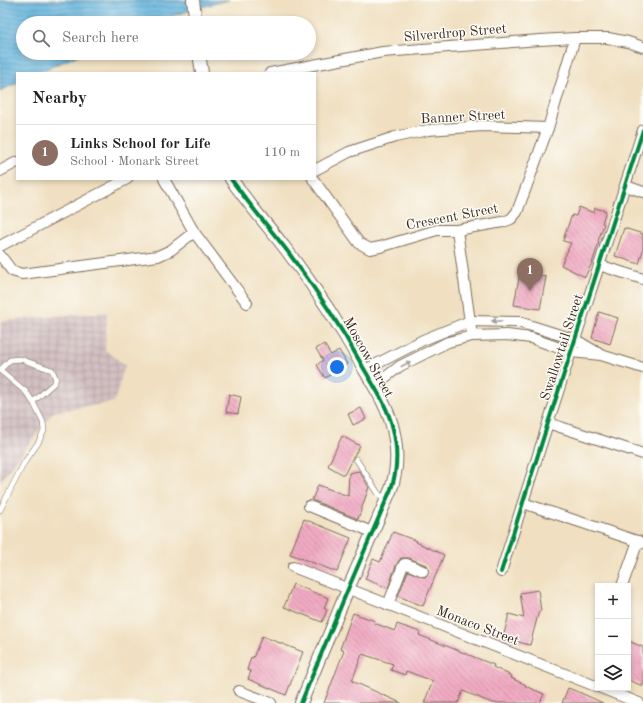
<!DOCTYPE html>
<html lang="en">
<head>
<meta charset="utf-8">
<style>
	:root { --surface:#fff; --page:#f2f2f2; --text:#222; --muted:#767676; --line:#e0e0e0; --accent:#b5179e }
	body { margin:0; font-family:"Old Standard TT",serif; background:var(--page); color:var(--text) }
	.controls { position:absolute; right:12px; bottom:12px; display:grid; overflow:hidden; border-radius:0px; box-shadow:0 2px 6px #0003 }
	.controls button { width:36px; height:36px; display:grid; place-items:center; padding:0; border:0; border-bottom:1px solid var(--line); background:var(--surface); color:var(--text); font:20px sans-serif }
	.you { position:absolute; left:337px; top:367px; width:14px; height:14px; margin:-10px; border:3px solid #fff; border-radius:50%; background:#1a73e8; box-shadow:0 0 0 6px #1a73e833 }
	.badge { display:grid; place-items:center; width:26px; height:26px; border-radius:50%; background:var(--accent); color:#fff; font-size:13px; font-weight:700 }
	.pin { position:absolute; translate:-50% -33px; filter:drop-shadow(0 1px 2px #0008) }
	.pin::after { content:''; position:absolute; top:21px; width:14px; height:12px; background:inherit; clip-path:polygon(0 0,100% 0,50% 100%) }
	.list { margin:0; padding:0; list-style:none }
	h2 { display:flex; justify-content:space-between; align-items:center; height:52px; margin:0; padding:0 16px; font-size:17px }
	h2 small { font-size:13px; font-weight:400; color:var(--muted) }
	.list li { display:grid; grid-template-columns:26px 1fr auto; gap:12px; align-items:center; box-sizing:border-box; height:56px; padding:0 16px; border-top:1px solid var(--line) }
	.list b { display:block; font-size:15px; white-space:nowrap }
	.list p { margin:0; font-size:13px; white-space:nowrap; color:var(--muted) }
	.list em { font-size:13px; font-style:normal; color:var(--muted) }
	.icon { flex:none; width:22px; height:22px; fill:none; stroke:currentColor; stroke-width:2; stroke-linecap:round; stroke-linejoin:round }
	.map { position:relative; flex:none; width:643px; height:703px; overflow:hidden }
	.search { position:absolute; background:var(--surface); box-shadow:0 2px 6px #0003; left:16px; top:16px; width:300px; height:44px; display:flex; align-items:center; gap:10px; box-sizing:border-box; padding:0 14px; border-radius:22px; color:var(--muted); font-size:15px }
	.panel { position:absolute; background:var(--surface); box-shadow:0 2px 6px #0003; left:16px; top:72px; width:300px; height:108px; border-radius:0px }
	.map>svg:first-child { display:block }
	.industrial { fill:url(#industrial-grid) }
	.water { fill:url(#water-rules); stroke:#4e6e7d }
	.building { fill:url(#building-back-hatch) }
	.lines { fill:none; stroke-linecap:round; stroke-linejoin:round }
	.service-casing { stroke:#7a6a57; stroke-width:6 }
	.minor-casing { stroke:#7a6a57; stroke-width:12 }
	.tertiary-casing { stroke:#7a6a57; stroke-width:14 }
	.service { stroke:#fff; stroke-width:5 }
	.minor { stroke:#fff; stroke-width:10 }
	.tertiary { stroke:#fff; stroke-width:12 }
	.cycleway-casing { stroke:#fdfcf7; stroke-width:6 }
	.cycleway { stroke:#00873e; stroke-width:4 }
	.oneway { fill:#a79f9a }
	.labels { text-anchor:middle; stroke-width:3; stroke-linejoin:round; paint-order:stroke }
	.street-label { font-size:14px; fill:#3b2a1e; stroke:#fdfcf7 }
</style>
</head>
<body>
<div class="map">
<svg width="643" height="703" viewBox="0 0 643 703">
	<defs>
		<pattern id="industrial-grid" width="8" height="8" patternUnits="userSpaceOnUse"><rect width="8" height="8" fill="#d2bfc1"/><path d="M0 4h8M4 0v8" fill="none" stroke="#b5a4a5"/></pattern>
		<pattern id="water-rules" width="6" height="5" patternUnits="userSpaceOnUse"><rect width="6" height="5" fill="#61b2dc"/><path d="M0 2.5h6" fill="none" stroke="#5191b2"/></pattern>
		<pattern id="building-back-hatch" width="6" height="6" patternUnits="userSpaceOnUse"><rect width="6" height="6" fill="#f1abc3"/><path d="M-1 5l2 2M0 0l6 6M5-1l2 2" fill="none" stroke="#c48b9e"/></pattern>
	</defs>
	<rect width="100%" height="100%" fill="#fdfcf7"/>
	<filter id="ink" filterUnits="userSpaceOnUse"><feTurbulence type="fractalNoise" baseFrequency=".025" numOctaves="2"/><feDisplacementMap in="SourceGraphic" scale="8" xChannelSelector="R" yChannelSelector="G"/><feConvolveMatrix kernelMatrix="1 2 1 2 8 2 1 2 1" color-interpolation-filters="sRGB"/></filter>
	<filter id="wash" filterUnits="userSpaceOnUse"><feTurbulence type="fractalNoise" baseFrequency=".012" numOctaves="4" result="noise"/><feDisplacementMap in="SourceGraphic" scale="16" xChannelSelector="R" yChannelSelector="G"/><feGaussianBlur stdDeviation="0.9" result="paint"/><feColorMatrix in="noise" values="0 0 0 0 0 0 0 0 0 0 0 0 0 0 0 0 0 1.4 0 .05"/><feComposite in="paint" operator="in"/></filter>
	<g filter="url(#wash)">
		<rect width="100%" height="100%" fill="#f0e0c1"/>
		<polygon class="industrial" points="107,312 105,350 125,365 114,402 53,412 0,482 0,321"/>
		<polygon class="water" points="0,0 229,0 205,6 150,23 23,23 23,53 83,53 38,73 17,73 17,83 0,91"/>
		<g id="blocks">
			<g class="building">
				<polygon points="579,207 594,213 595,208 606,211 602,223 604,224 598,241 599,242 592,263 585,277 561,265 571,243 563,241 566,231 572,215 576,216"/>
				<polygon points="624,228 643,234 643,250 639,264 615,256"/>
				<polygon points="520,272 546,277 540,309 514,305"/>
				<polygon points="599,312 618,318 610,344 592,338"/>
				<polygon points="324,344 331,355 339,350 347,364 325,378 317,365 323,360 316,349"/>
				<polygon points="229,394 241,397 238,414 226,412"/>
				<polygon points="361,408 366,419 353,425 348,414"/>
				<polygon points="342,436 360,446 353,457 344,475 328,466"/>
				<polygon points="359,471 369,487 358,519 312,500 318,485 348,496 349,473"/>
				<polygon points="304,519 351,538 337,572 290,554"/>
				<polygon points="393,532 417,541 416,542 444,555 423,606 398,596 408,571 424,577 427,576 429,571 426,565 409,558 401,558 396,565 388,588 365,579 373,559 380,562"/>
				<polygon points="293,584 328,598 324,608 327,610 322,622 284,607"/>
				<polygon points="538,590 541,611 539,611 530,645 503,638 509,614 524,618 520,593"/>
				<polygon points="353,613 375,621 374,623 395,631 397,624 420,632 419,635 494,665 493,667 512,676 511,678 526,685 525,686 544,694 540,703 492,703 463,691 458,703 424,703 433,681 406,671 405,675 391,670 393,664 362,654 352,681 401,703 324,703 344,651 340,649"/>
				<polygon points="262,636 303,652 286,695 248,679 251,671 247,670 251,657 253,658"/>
				<polygon points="628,641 643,647 643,686 628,680"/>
				<polygon points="568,688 581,693 603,703 562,703"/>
			</g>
		</g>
	</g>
	<g filter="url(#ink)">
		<use href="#blocks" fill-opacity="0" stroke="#7a6a57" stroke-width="1"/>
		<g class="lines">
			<g class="service-casing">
				<g id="service">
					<polyline points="356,459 378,493 385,500"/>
					<polyline points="0,510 24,463 38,443 44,431 43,422 33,402 26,392 0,370 10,360 20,359 52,370 56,379 54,383 33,402"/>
				</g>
			</g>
			<g class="minor-casing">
				<g id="minor">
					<polyline points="270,73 383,52 540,40 575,38 608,38 628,42 643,47"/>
					<polyline points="315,170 349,152 395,137 428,130 483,126 548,128"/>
					<polyline points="0,171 17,162"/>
					<polyline points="164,179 194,232 247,303"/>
					<polyline points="313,179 359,243 370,249 380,247 437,230 457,230 503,222 511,219 517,212 548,128 575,38"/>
					<polyline points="626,186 643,192"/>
					<polyline points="457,230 472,336"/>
					<polyline points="0,246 127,179"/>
					<polyline points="0,255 12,271 22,274 158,256 171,250 194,232"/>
					<polyline points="599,265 643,279"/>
					<polyline points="365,370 423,340 470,321 519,322 576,340 598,353"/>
					<polyline points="374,386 400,366 448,342 472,336 507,335 531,338 571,352 601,355 643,368"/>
					<polyline points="548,423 643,454"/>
					<polyline points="523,503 643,543"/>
					<polyline points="309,506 372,532"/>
					<polyline points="293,567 598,687"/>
					<polyline points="501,572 548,423 643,130"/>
					<polyline points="622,586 638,541"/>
					<polyline points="388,605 402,568 404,564 407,564 423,571"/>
					<polyline points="601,688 639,703"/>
					<polyline points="239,691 271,703"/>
				</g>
			</g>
			<g class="tertiary-casing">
				<g id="tertiary">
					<polyline points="193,0 196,23"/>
					<polyline points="199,53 202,73"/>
					<path d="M231,179C248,203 267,225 285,248C314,286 340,325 363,367C374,386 388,407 393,429C398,450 398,469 391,489L348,589L301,703"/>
				</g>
			</g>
			<use href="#service" class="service"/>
			<use href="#minor" class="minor"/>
			<use href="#tertiary" class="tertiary"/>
			<g class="cycleway-casing">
				<g id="cycleway">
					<path d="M231,179C248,203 267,225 285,248C314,286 340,325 363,367C374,386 388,407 393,429C398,450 398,469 391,489L348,589L301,703"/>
					<polyline points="501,572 548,423 643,130"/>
				</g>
			</g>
			<use href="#cycleway" class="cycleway"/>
		</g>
		<defs><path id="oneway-solid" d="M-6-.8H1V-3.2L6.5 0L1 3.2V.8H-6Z"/></defs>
		<g class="oneway">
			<use href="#oneway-solid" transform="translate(497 321) rotate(-179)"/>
			<use href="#oneway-solid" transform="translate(406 364) rotate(-28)"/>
		</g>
	</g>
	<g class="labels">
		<g class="street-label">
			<text transform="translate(455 32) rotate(-5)" y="5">Silverdrop Street</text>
			<text transform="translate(463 116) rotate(-3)" y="5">Banner Street</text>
			<text transform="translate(452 216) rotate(-11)" y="5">Crescent Street</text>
			<text transform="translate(561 347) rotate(-72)" y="5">Swallowtail Street</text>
			<text transform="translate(369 357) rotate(61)" y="5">Moscow Street</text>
			<text transform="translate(478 625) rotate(21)" y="5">Monaco Street</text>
		</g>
	</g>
</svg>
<div class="controls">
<button>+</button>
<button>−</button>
<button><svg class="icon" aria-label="layers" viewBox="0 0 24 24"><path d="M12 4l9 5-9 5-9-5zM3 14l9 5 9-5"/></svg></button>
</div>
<div class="you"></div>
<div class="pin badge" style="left:530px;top:291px;background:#8d6e63">1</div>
<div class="search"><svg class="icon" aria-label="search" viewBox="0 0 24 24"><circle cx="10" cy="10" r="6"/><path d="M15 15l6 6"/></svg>Search here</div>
<section class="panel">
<h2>Nearby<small></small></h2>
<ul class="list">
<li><span class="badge" style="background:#8d6e63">1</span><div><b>Links School for Life</b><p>School · Monark Street</p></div><em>110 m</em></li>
</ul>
</section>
</div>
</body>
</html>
